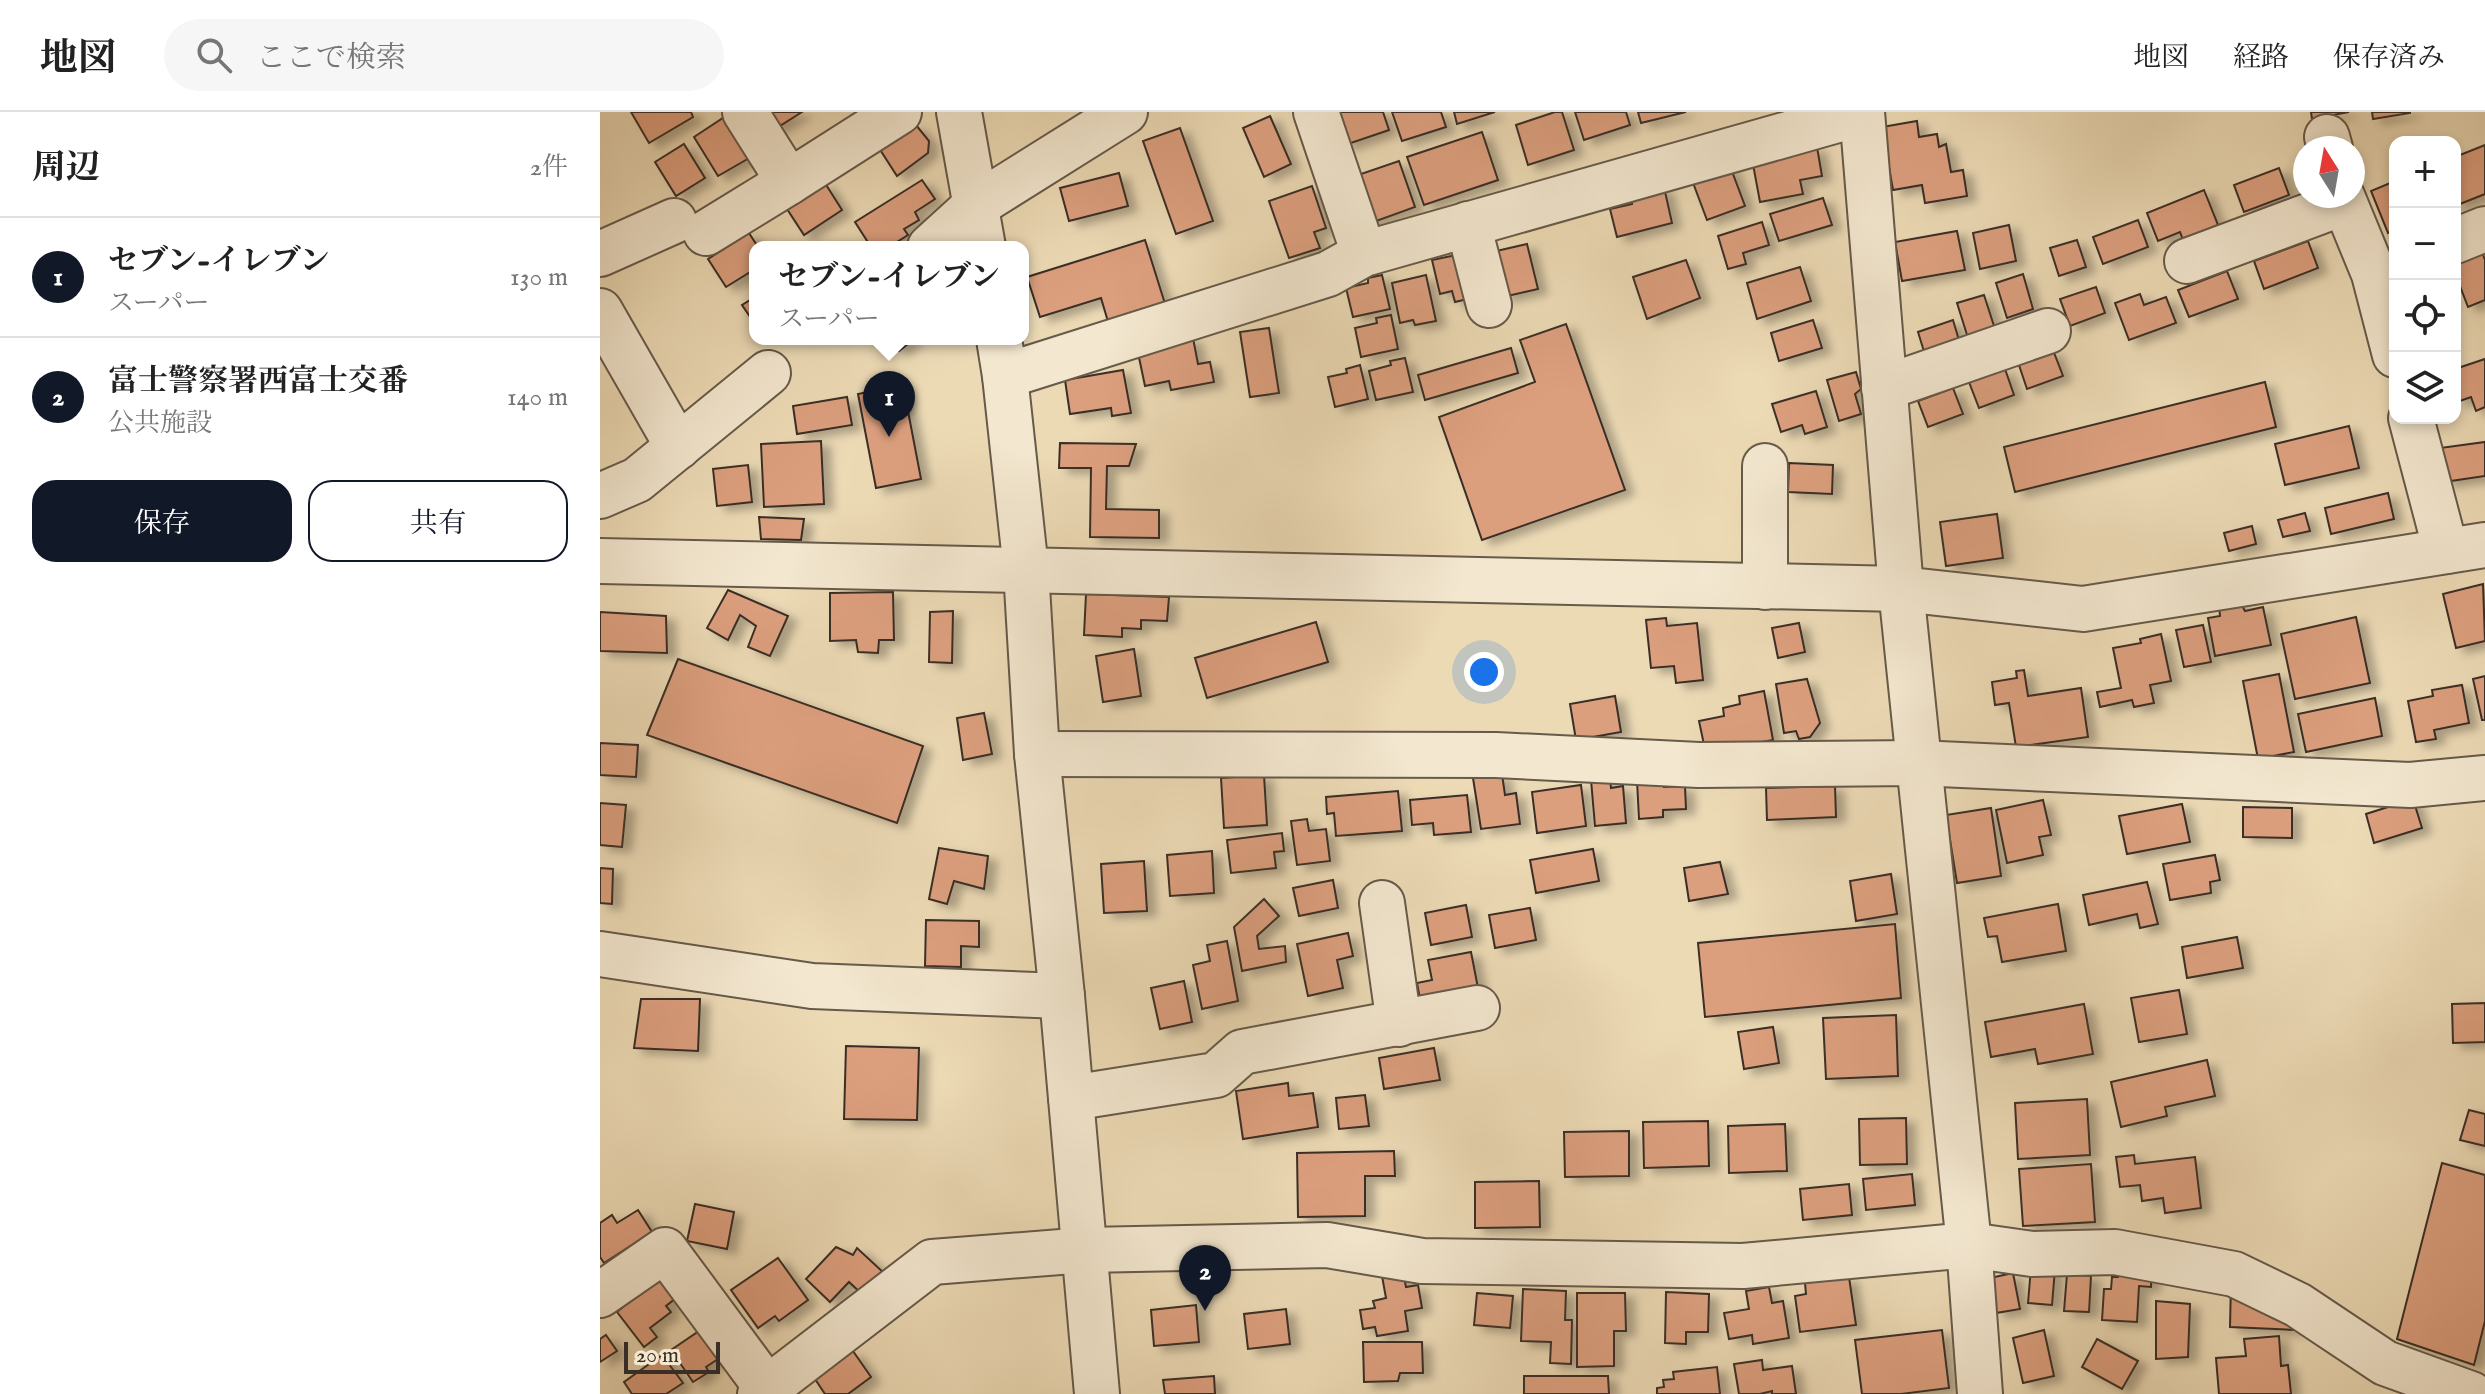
<!DOCTYPE html>
<html lang="ja">
<head>
<meta charset="utf-8">
<style>
	:root { --surface:#fff; --page:#f6f6f6; --text:#222; --muted:#767676; --line:#e0e0e0; --accent:#111827 }
	body { margin:0; font-family:"IM FELL English","Noto Serif JP",serif; background:var(--page); color:var(--text) }
	.controls { position:absolute; right:24px; top:24px; display:grid; overflow:hidden; border-radius:16px; box-shadow:0 4px 12px #0003 }
	.controls button { width:72px; height:72px; display:grid; place-items:center; padding:0; border:0; border-bottom:2px solid var(--line); background:var(--surface); color:var(--text); font:40px sans-serif }
	.compass { position:absolute; left:1693px; top:24px; width:72px; height:72px; border-radius:50%; background:var(--surface); box-shadow:0 4px 12px #0003; rotate:349deg }
	.scale { position:absolute; left:24px; bottom:20px; width:96px; box-sizing:border-box; padding-left:8px; border:4px solid #3a2f26; border-top:0; font-size:22px; line-height:28px; white-space:nowrap; color:#3a2f26; -webkit-text-stroke:6px #f3e7cf; paint-order:stroke }
	.you { position:absolute; left:884px; top:560px; width:28px; height:28px; margin:-20px; border:6px solid #fff; border-radius:50%; background:#1a73e8; box-shadow:0 0 0 12px #1a73e833 }
	.badge { display:grid; place-items:center; width:52px; height:52px; border-radius:50%; background:var(--accent); color:#fff; font-size:26px; font-weight:700 }
	.pin { position:absolute; translate:-50% -66px; filter:drop-shadow(0 2px 4px #0008) }
	.pin::after { content:''; position:absolute; top:42px; width:28px; height:24px; background:inherit; clip-path:polygon(0 0,100% 0,50% 100%) }
	.popup { position:absolute; left:149px; top:129px; width:280px; height:104px; box-sizing:border-box; display:grid; place-content:center; border-radius:16px; background:var(--surface); filter:drop-shadow(0 2px 6px #0005); font-size:26px; white-space:nowrap; color:var(--muted) }
	.popup b { font-size:30px; color:var(--text) }
	.popup::after { content:''; position:absolute; left:50%; top:100%; margin-left:-16px; border:16px solid transparent; border-top-color:var(--surface) }
	.list { margin:0; padding:0; list-style:none }
	h2 { display:flex; justify-content:space-between; align-items:center; height:104px; margin:0; padding:0 32px; font-size:34px }
	h2 small { font-size:26px; font-weight:400; color:var(--muted) }
	.list li { display:grid; grid-template-columns:52px 1fr auto; gap:24px; align-items:center; box-sizing:border-box; height:120px; padding:0 32px; border-top:2px solid var(--line) }
	.list b { display:block; font-size:30px; white-space:nowrap }
	.list p { margin:0; font-size:26px; white-space:nowrap; color:var(--muted) }
	.list em { font-size:26px; font-style:normal; color:var(--muted) }
	.actions { display:flex; gap:16px; padding:24px 32px }
	.actions a { flex:1; padding:18px 0; border:2px solid var(--accent); border-radius:24px; text-align:center; font-size:28px; color:var(--accent) }
	.actions .main { background:var(--accent); color:#fff }
	.icon { flex:none; width:44px; height:44px; fill:none; stroke:currentColor; stroke-width:2; stroke-linecap:round; stroke-linejoin:round }
	.map { position:relative; flex:none; width:1885px; height:1282px; overflow:hidden }
	header { display:flex; align-items:center; gap:48px; box-sizing:border-box; height:112px; padding:0 40px; background:var(--surface); border-bottom:2px solid var(--line) }
	header strong { font-size:38px }
	nav { display:flex; gap:44px; margin-inline-start:auto; font-size:28px }
	.search { width:560px; height:72px; background:var(--page); display:flex; align-items:center; gap:20px; box-sizing:border-box; padding:0 28px; border-radius:44px; color:var(--muted); font-size:30px }
	main { display:flex }
	aside { flex:1; background:var(--surface) }
	.map>svg:first-child { display:block }
	.building { fill:#dc9f7e; stroke:#3a2f26; stroke-width:2; filter:url(#shadow) }
	.lines { fill:none; stroke-linecap:round; stroke-linejoin:round }
	.minor-casing { stroke:#665a4a; stroke-width:48 }
	.minor { stroke:#f3e7cf; stroke-width:44 }
</style>
</head>
<body>
<header>
<strong>地図</strong>
<div class="search"><svg class="icon" aria-label="search" viewBox="0 0 24 24"><circle cx="10" cy="10" r="6"/><path d="M15 15l6 6"/></svg>ここで検索</div>
<nav><a>地図</a><a>経路</a><a>保存済み</a></nav>
</header>
<main>
<aside>
<h2>周辺<small>2件</small></h2>
<ul class="list">
<li><span class="badge">1</span><div><b>セブン-イレブン</b><p>スーパー</p></div><em>130 m</em></li>
<li><span class="badge">2</span><div><b>富士警察署西富士交番</b><p>公共施設</p></div><em>140 m</em></li>
</ul>
<div class="actions"><a class="main">保存</a><a>共有</a></div>
</aside>
<div class="map">
<svg width="1885" height="1282" viewBox="0 0 1885 1282">
	<defs>
		<filter id="shadow"><feDropShadow dx="9" dy="5" stdDeviation="4" flood-color="#0004"/></filter>
	</defs>
	<rect width="100%" height="100%" fill="#ecdab5"/>
	<filter id="stains"><feTurbulence type="fractalNoise" baseFrequency=".0025" numOctaves="4"/><feColorMatrix values="0 0 0 0 .2 0 0 0 0 .09 0 0 0 0 .02 0 0 0 .5 -.17"/></filter>
	<radialGradient id="worn" r=".72"><stop offset=".6" stop-color="#630" stop-opacity="0"/><stop offset="1" stop-color="#630" stop-opacity=".3"/></radialGradient>
	<g class="building">
		<polygon points="31,0 91,0 93,5 49,31"/>
		<polygon points="165,0 202,0 175,17"/>
		<polygon points="734,0 783,0 789,18 745,33"/>
		<polygon points="792,0 841,0 846,15 802,29"/>
		<polygon points="854,0 895,0 857,12"/>
		<polygon points="955,0 962,0 974,38 928,53 916,13"/>
		<polygon points="975,0 1026,0 1030,13 984,28"/>
		<polygon points="1038,0 1086,0 1041,11"/>
		<polygon points="1711,0 1749,0 1712,7"/>
		<polygon points="1772,0 1810,0 1810,1 1773,7"/>
		<polygon points="126,4 151,45 118,64 94,25"/>
		<polygon points="670,4 691,52 664,65 643,16"/>
		<polygon points="1317,9 1319,25 1337,22 1339,35 1346,32 1351,60 1363,58 1367,84 1325,91 1322,73 1293,78 1282,15"/>
		<polygon points="316,13 329,29 328,41 297,64 279,36"/>
		<polygon points="580,16 613,109 576,122 543,29"/>
		<polygon points="882,20 898,68 824,93 807,45"/>
		<polygon points="84,32 105,66 76,84 55,50"/>
		<polygon points="1885,33 1885,82 1855,94 1855,45"/>
		<polygon points="1217,35 1222,64 1200,68 1203,82 1160,90 1152,47"/>
		<polygon points="799,49 815,95 768,112 752,65"/>
		<polygon points="1130,54 1145,94 1107,108 1092,68"/>
		<polygon points="1679,56 1689,83 1644,100 1634,73"/>
		<polygon points="519,61 528,94 469,109 460,76"/>
		<polygon points="322,68 335,87 315,100 319,108 304,117 308,123 289,135 271,135 255,110"/>
		<polygon points="1795,69 1795,118 1788,121 1771,79"/>
		<polygon points="225,71 242,98 204,123 187,97"/>
		<polygon points="712,74 726,116 714,120 720,136 689,146 669,89"/>
		<polygon points="1064,75 1072,111 1017,125 1010,97 1032,92 1030,84"/>
		<polygon points="1604,78 1618,113 1583,128 1580,120 1558,129 1547,101"/>
		<polygon points="1223,86 1232,113 1179,129 1170,102"/>
		<polygon points="1538,108 1548,135 1503,152 1493,125"/>
		<polygon points="1162,110 1169,133 1143,141 1146,152 1128,157 1118,124"/>
		<polygon points="1409,113 1416,149 1380,157 1373,121"/>
		<polygon points="1357,119 1365,158 1302,169 1295,130"/>
		<polygon points="149,121 158,135 155,135 155,157 126,175 108,147"/>
		<polygon points="545,128 566,195 509,213 501,186 440,205 427,165"/>
		<polygon points="1477,128 1486,155 1459,164 1450,136"/>
		<polygon points="1708,129 1718,156 1664,177 1654,149"/>
		<polygon points="927,132 938,177 903,185 892,140"/>
		<polygon points="1882,140 1885,148 1885,188 1868,195 1855,161 1855,150"/>
		<polygon points="866,141 876,185 855,190 852,179 840,182 832,148"/>
		<polygon points="1086,148 1100,186 1047,207 1033,165"/>
		<polygon points="1200,155 1211,189 1157,207 1147,171"/>
		<polygon points="1627,159 1638,187 1589,205 1578,178"/>
		<polygon points="1423,162 1433,197 1407,206 1396,171"/>
		<polygon points="782,163 790,197 753,205 746,176 768,171 768,166"/>
		<polygon points="826,163 836,209 815,213 813,208 800,211 792,171"/>
		<polygon points="1496,175 1505,201 1470,214 1460,187"/>
		<polygon points="1540,182 1544,193 1566,185 1576,211 1529,228 1515,191"/>
		<polygon points="1384,183 1395,217 1368,226 1357,191"/>
		<polygon points="155,185 155,212 142,193"/>
		<polygon points="791,203 798,237 761,245 755,216 777,211 776,206"/>
		<polygon points="1213,208 1222,236 1179,249 1171,221"/>
		<polygon points="1353,208 1361,235 1326,246 1318,220"/>
		<polygon points="966,212 1025,378 882,428 839,305 935,270 920,228"/>
		<polygon points="669,216 679,281 650,285 640,220"/>
		<polygon points="593,226 598,252 610,250 614,270 571,278 569,269 545,274 537,236"/>
		<polygon points="289,227 314,227 299,239"/>
		<polygon points="911,236 918,261 825,288 818,263"/>
		<polygon points="1453,238 1463,264 1427,277 1418,250"/>
		<polygon points="805,246 813,280 776,288 769,259 791,253 790,249"/>
		<polygon points="1885,247 1885,295 1876,299 1871,285 1857,290 1855,257"/>
		<polygon points="760,253 768,287 735,295 728,265 747,261 746,257"/>
		<polygon points="1405,257 1414,283 1379,296 1369,270"/>
		<polygon points="523,258 531,301 512,304 511,296 470,302 465,268"/>
		<polygon points="1256,260 1261,277 1255,282 1261,302 1239,309 1227,268"/>
		<polygon points="1665,270 1676,315 1415,380 1404,335"/>
		<polygon points="303,273 321,367 276,376 258,282"/>
		<polygon points="1353,276 1363,302 1328,315 1318,289"/>
		<polygon points="1216,279 1227,315 1205,322 1202,313 1181,320 1172,292"/>
		<polygon points="247,285 252,313 197,322 193,294"/>
		<polygon points="1749,314 1759,356 1685,373 1675,332"/>
		<polygon points="221,329 224,392 164,395 161,332"/>
		<polygon points="1885,330 1885,364 1844,370 1840,336"/>
		<polygon points="460,331 536,332 529,354 507,354 506,397 559,398 559,426 490,425 491,356 459,356"/>
		<polygon points="1189,351 1233,353 1232,382 1188,380"/>
		<polygon points="148,353 152,390 117,394 113,357"/>
		<polygon points="1788,381 1794,407 1731,422 1725,396"/>
		<polygon points="1705,401 1710,419 1683,425 1678,408"/>
		<polygon points="1397,402 1403,446 1346,454 1340,410"/>
		<polygon points="159,405 204,407 201,428 161,427"/>
		<polygon points="1652,414 1656,432 1629,439 1624,421"/>
		<polygon points="1883,472 1885,529 1856,536 1843,482"/>
		<polygon points="128,478 188,504 170,544 148,535 156,514 140,503 128,528 107,516"/>
		<polygon points="293,480 294,528 279,528 278,541 258,540 256,528 230,529 230,481"/>
		<polygon points="486,482 569,485 567,509 541,508 541,517 522,516 522,525 484,523"/>
		<polygon points="1640,490 1645,499 1663,495 1671,533 1615,544 1608,506 1620,504 1619,494"/>
		<polygon points="353,499 352,551 329,550 330,500"/>
		<polygon points="0,500 66,504 67,541 0,539"/>
		<polygon points="1756,505 1770,571 1695,587 1681,522"/>
		<polygon points="1066,506 1067,514 1097,511 1103,568 1076,571 1074,554 1051,556 1046,508"/>
		<polygon points="716,510 728,550 607,586 595,546"/>
		<polygon points="1199,511 1205,540 1178,546 1172,516"/>
		<polygon points="1603,513 1611,550 1584,555 1576,518"/>
		<polygon points="1561,522 1571,569 1550,573 1554,591 1534,595 1532,588 1500,595 1497,580 1521,576 1513,536 1541,531 1540,527"/>
		<polygon points="534,537 541,584 503,590 496,544"/>
		<polygon points="78,547 323,634 297,711 47,623"/>
		<polygon points="1424,558 1428,584 1481,576 1488,625 1416,635 1409,591 1395,593 1392,570 1417,566 1416,559"/>
		<polygon points="1679,562 1694,640 1658,647 1643,569"/>
		<polygon points="1885,564 1885,608 1882,608 1873,567"/>
		<polygon points="1207,567 1220,611 1210,625 1199,627 1196,619 1184,621 1176,572"/>
		<polygon points="1862,573 1869,611 1834,618 1836,627 1816,630 1808,589 1833,584 1832,578"/>
		<polygon points="1164,579 1173,628 1150,632 1107,647 1099,609 1124,604 1123,596 1140,592 1139,584"/>
		<polygon points="1015,584 1021,620 976,628 970,592"/>
		<polygon points="1775,586 1782,624 1706,640 1698,602"/>
		<polygon points="384,601 392,642 363,648 357,606"/>
		<polygon points="0,631 38,633 36,665 0,663"/>
		<polygon points="902,662 905,683 916,681 920,712 881,717 873,666"/>
		<polygon points="664,663 667,713 624,716 621,666"/>
		<polygon points="1010,666 1011,676 1023,674 1026,711 995,714 991,668"/>
		<polygon points="1064,668 1064,675 1085,674 1086,697 1063,698 1063,705 1039,707 1037,669"/>
		<polygon points="981,673 986,714 937,721 932,680"/>
		<polygon points="1235,674 1236,705 1167,708 1166,676"/>
		<polygon points="798,679 802,719 736,724 734,701 727,702 726,685"/>
		<polygon points="867,683 871,720 834,723 833,711 812,713 810,688"/>
		<polygon points="1813,687 1822,716 1774,731 1766,702"/>
		<polygon points="1443,688 1451,723 1439,725 1443,743 1407,751 1396,698"/>
		<polygon points="0,691 26,693 22,735 0,733"/>
		<polygon points="1582,692 1590,730 1527,742 1519,704"/>
		<polygon points="1643,695 1692,696 1692,726 1643,725"/>
		<polygon points="1391,696 1401,764 1357,771 1346,703"/>
		<polygon points="707,707 709,719 726,717 730,749 697,753 691,709"/>
		<polygon points="682,721 684,739 674,740 676,756 631,761 627,728"/>
		<polygon points="339,736 388,744 384,777 354,769 347,792 329,787"/>
		<polygon points="993,737 999,769 936,781 930,748"/>
		<polygon points="612,739 614,781 570,784 567,743"/>
		<polygon points="1615,743 1620,768 1610,770 1611,781 1570,788 1563,752"/>
		<polygon points="544,749 547,799 504,801 501,752"/>
		<polygon points="1120,750 1128,782 1089,789 1084,756"/>
		<polygon points="0,756 13,757 12,792 0,791"/>
		<polygon points="1291,762 1297,802 1256,809 1250,769"/>
		<polygon points="733,768 738,796 699,804 693,776"/>
		<polygon points="1547,770 1558,812 1540,816 1537,802 1489,813 1483,783"/>
		<polygon points="664,787 679,804 657,824 659,837 685,834 686,850 642,859 634,815"/>
		<polygon points="1458,792 1466,839 1402,850 1397,824 1388,825 1384,806"/>
		<polygon points="866,793 872,825 831,833 825,801"/>
		<polygon points="930,796 936,828 895,836 889,803"/>
		<polygon points="326,808 379,809 379,835 361,834 361,855 325,854"/>
		<polygon points="1295,812 1301,886 1105,905 1098,831"/>
		<polygon points="748,821 753,844 737,848 743,876 708,884 697,832"/>
		<polygon points="1637,825 1643,856 1587,866 1582,835"/>
		<polygon points="627,829 638,889 602,897 593,853 610,849 607,833"/>
		<polygon points="871,840 878,876 820,887 817,871 832,868 828,848"/>
		<polygon points="584,869 592,910 560,917 551,876"/>
		<polygon points="1579,878 1587,922 1539,930 1531,886"/>
		<polygon points="41,887 100,887 98,939 34,936"/>
		<polygon points="1885,891 1885,930 1853,931 1852,892"/>
		<polygon points="1484,892 1493,942 1438,952 1435,937 1391,945 1385,910"/>
		<polygon points="1296,903 1298,964 1226,967 1223,906"/>
		<polygon points="1173,915 1179,951 1144,957 1138,920"/>
		<polygon points="246,934 319,936 317,1008 244,1007"/>
		<polygon points="834,936 840,968 784,977 779,946"/>
		<polygon points="1607,948 1615,984 1565,995 1567,1004 1521,1015 1511,970"/>
		<polygon points="688,971 689,984 713,981 718,1015 643,1027 636,979"/>
		<polygon points="765,983 769,1014 739,1017 736,986"/>
		<polygon points="1487,987 1490,1043 1418,1047 1415,991"/>
		<polygon points="1869,998 1885,1002 1885,1034 1860,1028"/>
		<polygon points="1306,1006 1307,1052 1260,1053 1259,1007"/>
		<polygon points="1108,1009 1109,1054 1044,1056 1043,1010"/>
		<polygon points="1185,1012 1187,1059 1129,1061 1128,1014"/>
		<polygon points="1029,1019 1029,1064 965,1065 964,1020"/>
		<polygon points="794,1039 795,1064 765,1064 765,1104 698,1105 697,1041"/>
		<polygon points="1534,1043 1535,1052 1595,1045 1601,1096 1565,1101 1563,1086 1542,1089 1540,1073 1520,1075 1516,1045"/>
		<polygon points="1842,1051 1885,1063 1885,1209 1874,1253 1797,1227"/>
		<polygon points="1491,1052 1495,1110 1423,1114 1419,1057"/>
		<polygon points="1312,1062 1315,1093 1266,1098 1263,1067"/>
		<polygon points="939,1069 940,1115 875,1116 875,1070"/>
		<polygon points="1249,1072 1252,1103 1203,1108 1200,1077"/>
		<polygon points="95,1092 134,1100 127,1137 87,1129"/>
		<polygon points="38,1098 52,1120 4,1151 0,1145 0,1111 12,1103 17,1111"/>
		<polygon points="236,1135 253,1143 257,1136 285,1162 264,1184 249,1170 230,1190 206,1167"/>
		<polygon points="178,1146 208,1188 179,1209 175,1204 158,1216 131,1178"/>
		<polygon points="1518,1149 1552,1151 1551,1175 1539,1174 1537,1210 1502,1208 1504,1177 1511,1177 1512,1165 1518,1165"/>
		<polygon points="1431,1155 1455,1157 1452,1193 1428,1191"/>
		<polygon points="803,1160 806,1175 818,1173 822,1196 805,1199 808,1219 777,1224 775,1215 763,1217 760,1198 775,1196 773,1189 786,1186 782,1164"/>
		<polygon points="57,1161 76,1186 66,1194 71,1200 50,1216 57,1225 44,1235 17,1200 31,1188 28,1184"/>
		<polygon points="1413,1161 1420,1197 1396,1201 1390,1166"/>
		<polygon points="1467,1162 1491,1164 1489,1200 1464,1199"/>
		<polygon points="1249,1165 1256,1213 1200,1220 1195,1184 1206,1182 1205,1171"/>
		<polygon points="1631,1170 1696,1218 1630,1215"/>
		<polygon points="1169,1175 1172,1191 1183,1189 1189,1226 1153,1232 1152,1223 1129,1227 1124,1201 1149,1197 1146,1179"/>
		<polygon points="923,1177 966,1179 965,1208 972,1208 971,1252 950,1251 951,1230 921,1229"/>
		<polygon points="1066,1180 1109,1182 1108,1220 1086,1220 1086,1232 1065,1231"/>
		<polygon points="877,1181 913,1184 910,1216 874,1213"/>
		<polygon points="977,1181 1025,1181 1026,1219 1014,1219 1014,1254 977,1255"/>
		<polygon points="1556,1189 1590,1192 1588,1245 1556,1247"/>
		<polygon points="596,1193 599,1230 554,1234 551,1198"/>
		<polygon points="686,1197 690,1232 648,1237 644,1202"/>
		<polygon points="105,1215 124,1243 106,1255 109,1260 93,1270 71,1238"/>
		<polygon points="1342,1218 1349,1276 1301,1282 1262,1282 1255,1228"/>
		<polygon points="1444,1218 1454,1264 1423,1271 1413,1226"/>
		<polygon points="6,1223 17,1239 0,1250 0,1227"/>
		<polygon points="1679,1224 1681,1254 1688,1253 1691,1282 1619,1282 1616,1246 1646,1244 1644,1227"/>
		<polygon points="1497,1227 1538,1249 1522,1277 1482,1255"/>
		<polygon points="763,1230 822,1230 823,1261 800,1261 798,1269 764,1270"/>
		<polygon points="253,1239 271,1265 248,1282 225,1282 215,1267"/>
		<polygon points="62,1243 83,1271 66,1282 32,1282 24,1270"/>
		<polygon points="1162,1248 1163,1258 1192,1254 1196,1282 1172,1282 1172,1279 1160,1282 1139,1282 1134,1252"/>
		<polygon points="1117,1255 1120,1282 1057,1282 1057,1276 1064,1275 1063,1268 1074,1267 1073,1260"/>
		<polygon points="614,1264 615,1282 565,1282 563,1268"/>
		<polygon points="924,1264 1008,1264 1009,1282 924,1282"/>
	</g>
	<g class="lines">
		<g class="minor-casing">
			<g id="minor">
				<polyline points="145,0 189,70 299,0"/>
				<polyline points="359,0 383,135"/>
				<polyline points="716,0 764,142"/>
				<polyline points="1262,0 1301,477 1369,1133 1380,1282"/>
				<polyline points="1727,25 1730,36"/>
				<polyline points="1742,84 1774,162 1795,243"/>
				<polyline points="868,112 889,193"/>
				<polyline points="106,121 189,70"/>
				<polyline points="1855,129 1885,117"/>
				<polyline points="330,135 375,94 525,0"/>
				<polyline points="0,142 74,109"/>
				<polyline points="1587,149 1743,91"/>
				<polyline points="0,199 78,335"/>
				<polyline points="399,227 405,264 426,458 437,642 462,884 497,1282"/>
				<polyline points="405,264 728,162 764,142 1262,1"/>
				<polyline points="1284,276 1448,219"/>
				<polyline points="1811,306 1846,439"/>
				<polyline points="1165,354 1165,475"/>
				<polyline points="0,384 37,368 168,261"/>
				<polyline points="0,449 1301,477 1483,497 1885,433"/>
				<polyline points="437,642 896,643 1099,653 1317,651 1810,673 1885,666"/>
				<polyline points="782,791 799,912"/>
				<polyline points="0,842 212,874 462,884"/>
				<polyline points="471,986 616,963 642,940 877,896"/>
				<polyline points="0,1183 65,1138 167,1276"/>
				<polyline points="160,1282 332,1150 486,1138 727,1133 822,1149 1143,1154 1369,1133 1432,1142 1515,1140 1634,1162 1698,1193 1785,1251 1871,1282"/>
			</g>
		</g>
		<use href="#minor" class="minor"/>
	</g>
	<rect width="100%" height="100%" filter="url(#stains)"/>
	<rect width="100%" height="100%" fill="url(#worn)"/>
</svg>
<div class="controls">
<button>+</button>
<button>−</button>
<button><svg class="icon" aria-label="locate" viewBox="0 0 24 24"><circle cx="12" cy="12" r="6"/><path d="M12 2v4M12 18v4M2 12h4M18 12h4"/></svg></button>
<button><svg class="icon" aria-label="layers" viewBox="0 0 24 24"><path d="M12 4l9 5-9 5-9-5zM3 14l9 5 9-5"/></svg></button>
</div>
<svg class="compass" viewBox="-18 -18 36 36"><path d="M0-13l5 13h-10z" fill="#e53935"/><path d="M0 13l5-13h-10z" fill="#767676"/></svg>
<div class="scale">20 m</div>
<div class="you"></div>
<div class="pin badge" style="left:289px;top:325px">1</div>
<div class="popup"><b>セブン-イレブン</b>スーパー</div>
<div class="pin badge" style="left:605px;top:1199px">2</div>
</div>
</main>
</body>
</html>
